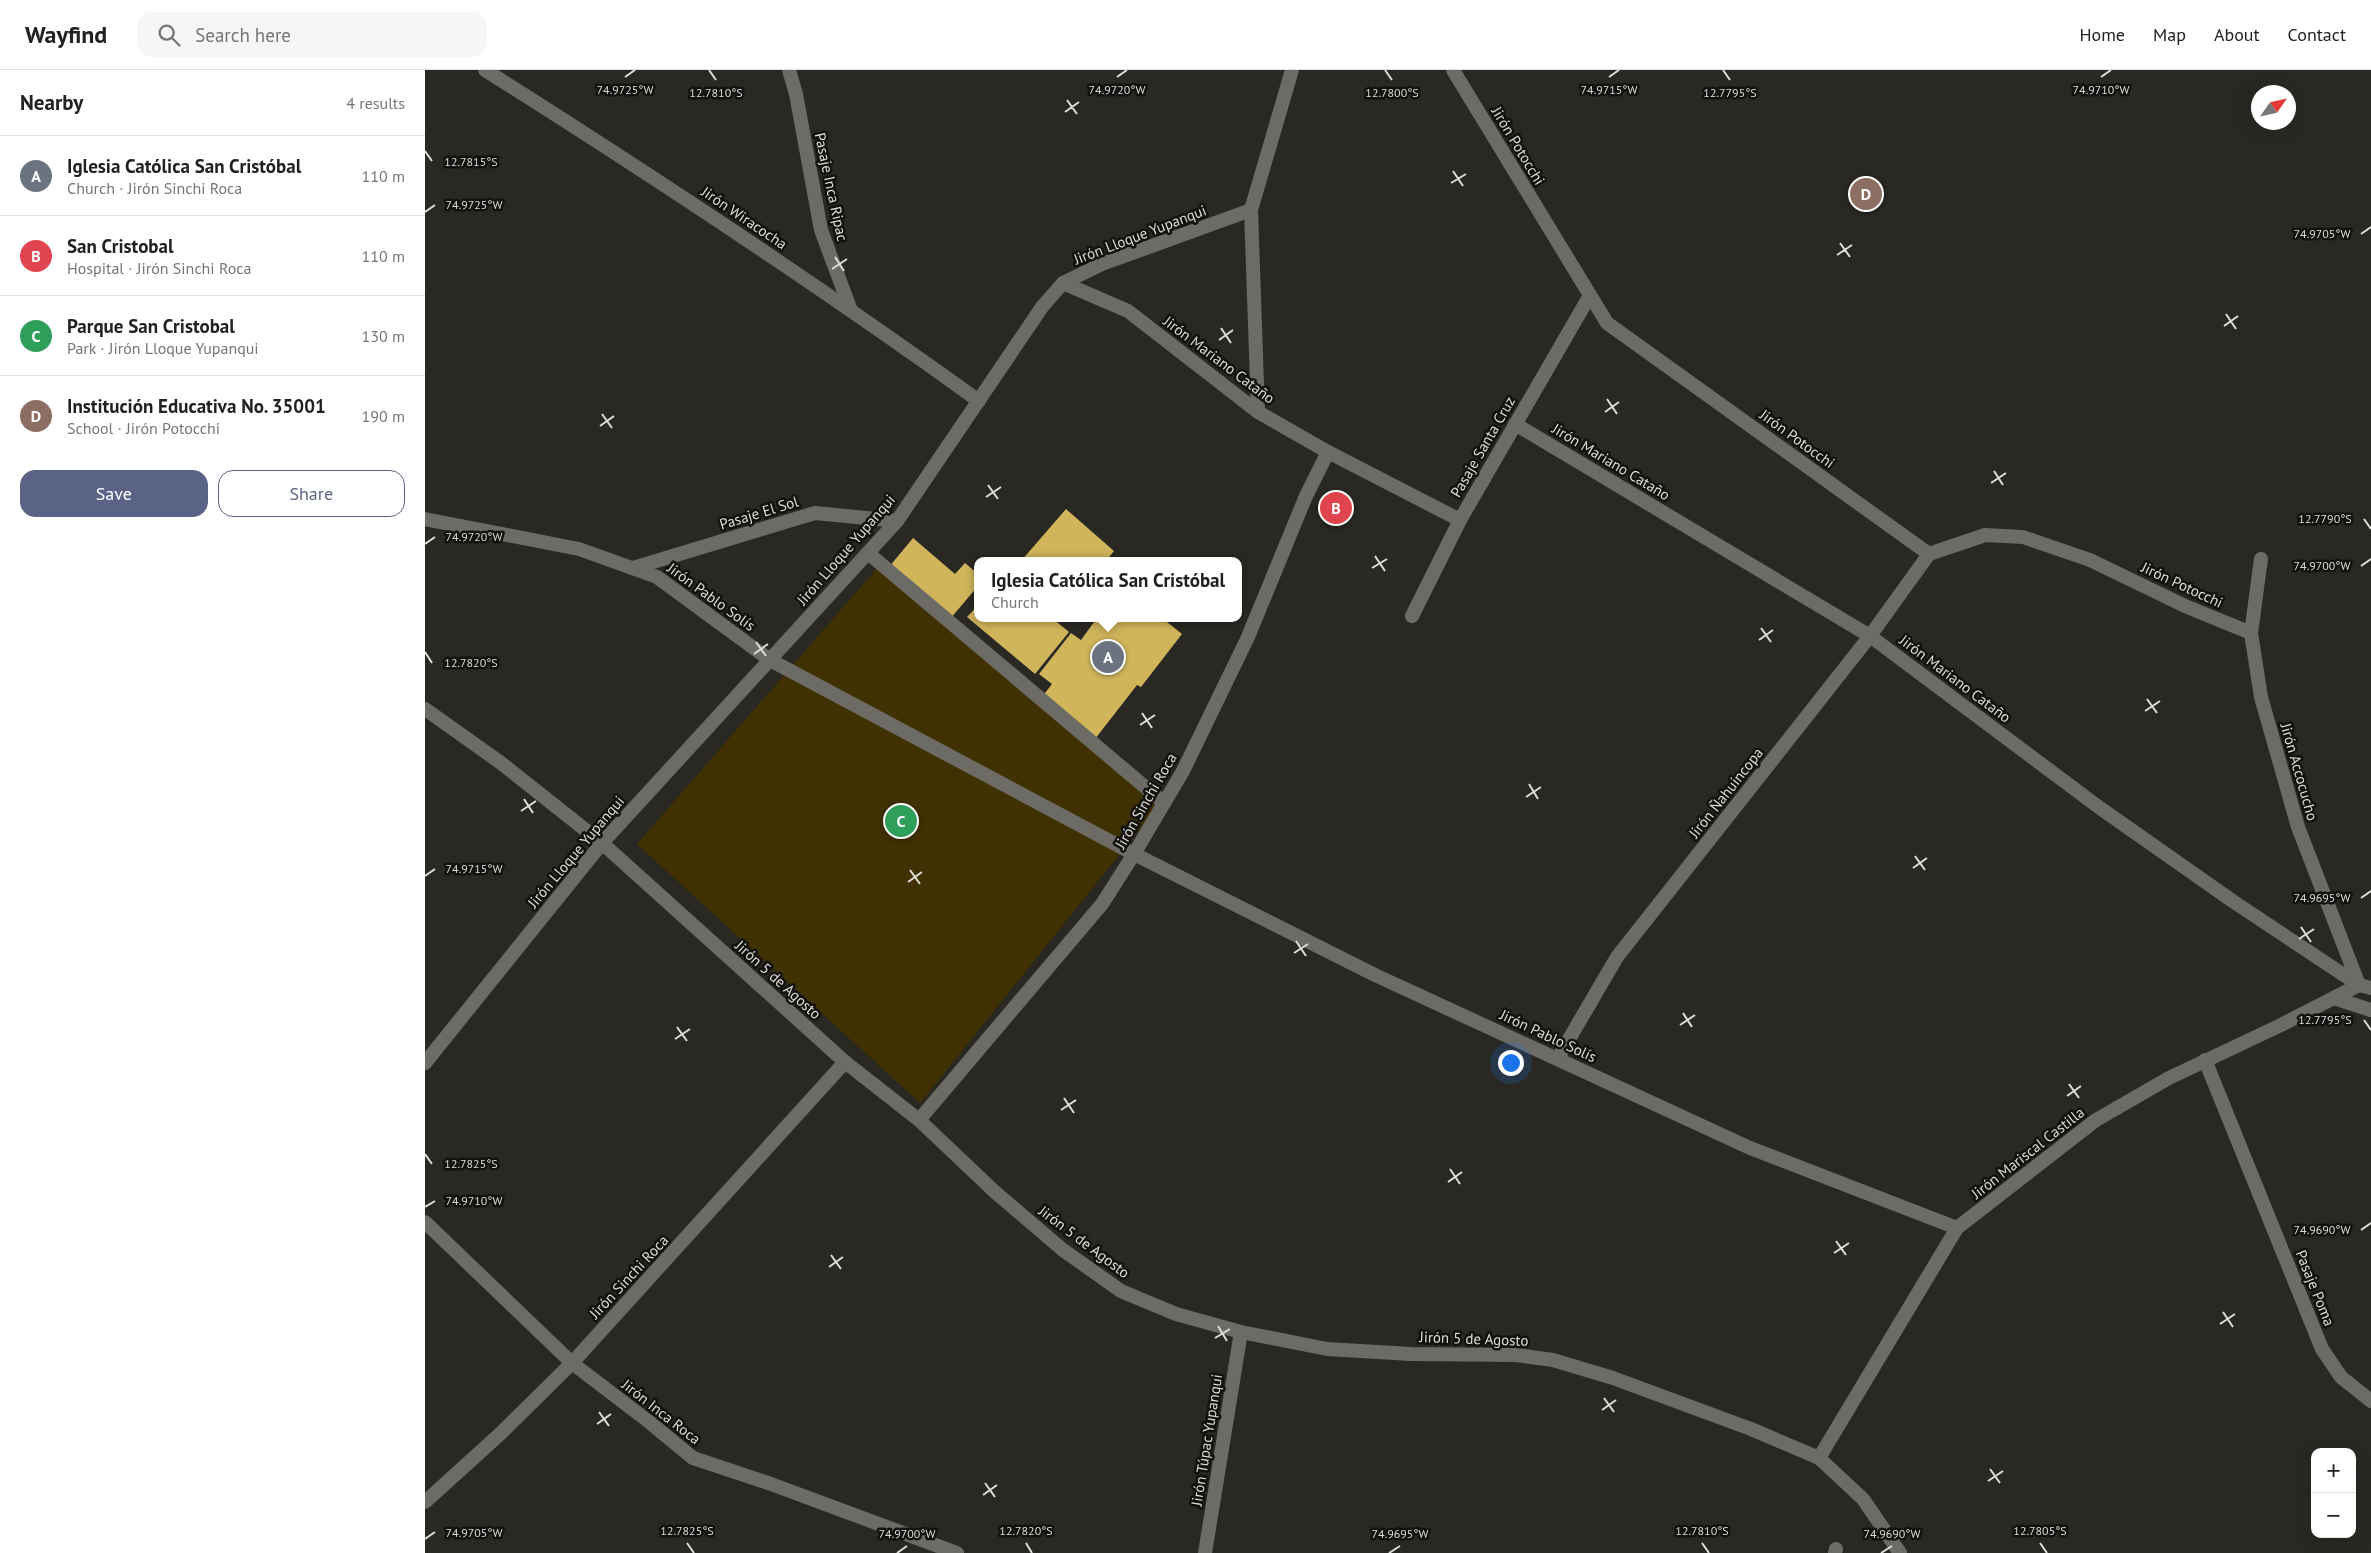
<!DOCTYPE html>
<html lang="en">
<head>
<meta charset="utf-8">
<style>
	:root { --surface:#fff; --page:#f6f6f6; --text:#202124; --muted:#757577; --line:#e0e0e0; --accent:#5a6386 }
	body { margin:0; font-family:"PT Sans",sans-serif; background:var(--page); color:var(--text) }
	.controls { position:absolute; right:15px; bottom:15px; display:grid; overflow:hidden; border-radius:10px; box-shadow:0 5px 20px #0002 }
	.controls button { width:45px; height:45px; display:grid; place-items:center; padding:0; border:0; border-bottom:1px solid var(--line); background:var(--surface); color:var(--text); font:25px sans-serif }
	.compass { position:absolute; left:1826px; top:15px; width:45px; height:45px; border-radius:50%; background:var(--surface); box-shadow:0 5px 20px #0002; rotate:56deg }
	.you { position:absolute; left:1085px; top:992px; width:18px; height:18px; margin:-12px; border:4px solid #fff; border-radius:50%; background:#1a73e8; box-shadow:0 0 0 8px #1a73e833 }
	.badge { display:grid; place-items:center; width:32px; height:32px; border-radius:50%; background:var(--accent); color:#fff; font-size:16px; font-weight:700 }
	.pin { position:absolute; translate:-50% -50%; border:2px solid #fff; box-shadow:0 1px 5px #0006 }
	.popup { position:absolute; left:549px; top:487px; width:268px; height:65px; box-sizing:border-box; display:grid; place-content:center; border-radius:10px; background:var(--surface); filter:drop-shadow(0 1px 4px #0005); font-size:16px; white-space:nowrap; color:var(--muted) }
	.popup b { font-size:19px; color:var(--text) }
	.popup::after { content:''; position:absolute; left:50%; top:100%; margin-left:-10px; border:10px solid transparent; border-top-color:var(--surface) }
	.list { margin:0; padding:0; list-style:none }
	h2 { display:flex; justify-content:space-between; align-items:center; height:65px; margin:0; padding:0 20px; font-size:21px }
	h2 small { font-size:16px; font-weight:400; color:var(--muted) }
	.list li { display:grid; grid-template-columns:32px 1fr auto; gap:15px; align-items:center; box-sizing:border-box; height:80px; padding:0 20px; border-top:1px solid var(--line) }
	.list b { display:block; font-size:19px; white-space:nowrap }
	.list p { margin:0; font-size:16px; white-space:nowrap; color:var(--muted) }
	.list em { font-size:16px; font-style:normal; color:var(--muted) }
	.actions { display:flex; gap:10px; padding:15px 20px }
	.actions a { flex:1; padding:11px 0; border:1px solid var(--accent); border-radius:15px; text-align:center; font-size:18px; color:var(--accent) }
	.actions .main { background:var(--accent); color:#fff }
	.icon { flex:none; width:28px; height:28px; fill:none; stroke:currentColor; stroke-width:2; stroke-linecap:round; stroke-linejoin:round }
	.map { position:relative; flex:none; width:1946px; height:1483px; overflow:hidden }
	header { display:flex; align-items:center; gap:30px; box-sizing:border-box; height:70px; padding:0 25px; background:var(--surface); border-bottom:1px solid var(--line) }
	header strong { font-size:24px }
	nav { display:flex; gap:28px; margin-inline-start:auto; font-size:18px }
	.search { width:350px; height:45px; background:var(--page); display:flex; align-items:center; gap:12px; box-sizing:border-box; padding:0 18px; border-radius:15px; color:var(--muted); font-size:19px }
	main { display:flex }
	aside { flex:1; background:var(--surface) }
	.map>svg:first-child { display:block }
	.green { fill:#3f3100 }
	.building { fill:#d0b55b }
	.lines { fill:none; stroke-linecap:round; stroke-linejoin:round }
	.pedestrian { stroke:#6d6b65; stroke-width:14 }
	.minor { stroke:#6d6b65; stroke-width:14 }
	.ticks { fill:none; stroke:#deddd9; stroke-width:2 }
	.labels { text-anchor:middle; stroke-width:5; stroke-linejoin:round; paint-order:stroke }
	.street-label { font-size:15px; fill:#deddd9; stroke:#12110f }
	.ticks-label { font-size:12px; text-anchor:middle; fill:#deddd9; stroke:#12110f; stroke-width:5; stroke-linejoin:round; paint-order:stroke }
</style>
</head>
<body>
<header>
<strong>Wayfind</strong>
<div class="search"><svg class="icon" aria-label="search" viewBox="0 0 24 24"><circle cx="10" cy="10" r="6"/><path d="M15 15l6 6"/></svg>Search here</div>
<nav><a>Home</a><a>Map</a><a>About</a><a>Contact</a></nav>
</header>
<main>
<aside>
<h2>Nearby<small>4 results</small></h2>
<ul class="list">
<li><span class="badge" style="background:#6b7280">A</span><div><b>Iglesia Católica San Cristóbal</b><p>Church · Jirón Sinchi Roca</p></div><em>110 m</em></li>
<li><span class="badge" style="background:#e0444e">B</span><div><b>San Cristobal</b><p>Hospital · Jirón Sinchi Roca</p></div><em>110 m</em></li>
<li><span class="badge" style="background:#2e9e5b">C</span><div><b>Parque San Cristobal</b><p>Park · Jirón Lloque Yupanqui</p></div><em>130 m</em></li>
<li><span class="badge" style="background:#8d6e63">D</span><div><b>Institución Educativa No. 35001</b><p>School · Jirón Potocchi</p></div><em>190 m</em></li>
</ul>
<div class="actions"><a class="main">Save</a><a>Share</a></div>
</aside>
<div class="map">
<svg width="1946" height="1483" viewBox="0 0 1946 1483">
	<rect width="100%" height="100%" fill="#2a2823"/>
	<polygon class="green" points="454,496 739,729 495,1033 212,774"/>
	<g class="building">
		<polygon points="641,439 689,481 681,491 596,491"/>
		<polygon points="488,468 530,504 540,493 553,504 553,516 525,549 464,497"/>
		<polygon points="553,535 553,548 627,548 644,562 610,604 542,547"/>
		<polygon points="672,548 737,548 757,564 716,617 712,615 670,669 617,627 627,614 614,604 646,563 656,570"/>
	</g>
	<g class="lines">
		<g class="pedestrian">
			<polyline points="443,483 739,733"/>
			<polyline points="345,590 709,784"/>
			<polyline points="1410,1483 1411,1479"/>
		</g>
		<g class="minor">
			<path d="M60,0C228,106 393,215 554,331"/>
			<polyline points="364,0 371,24 396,160 425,238"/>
			<polyline points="1028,0 1182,253 1504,484"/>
			<polyline points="638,213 703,241 833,342 903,382 1035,450"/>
			<polyline points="833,342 826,140 867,0"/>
			<polyline points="1090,354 1445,566 1675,738 1809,832 1934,915 1946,918"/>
			<polyline points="0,449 154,479 232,507 345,590"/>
			<polyline points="1504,484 1560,465 1598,467 1665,490 1760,536 1826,563"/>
			<polyline points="1836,489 1826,563 1836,627 1873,757 1934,915"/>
			<polyline points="208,498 390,443 472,451"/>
			<polyline points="987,546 1035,450 1164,227"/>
			<polyline points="0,639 76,693 177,773 420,992 494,1050 570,1122 638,1180 696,1221 751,1244 816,1262 902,1279 986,1284 1091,1285 1128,1290 1188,1308 1326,1359 1394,1388 1438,1429 1475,1483"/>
			<polyline points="709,784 950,905 1325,1078 1532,1158"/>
			<polyline points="1909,928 1946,940"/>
			<polyline points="1133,988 1192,887 1445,566 1504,484"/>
			<polyline points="1780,990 1897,1279 1916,1307 1946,1331"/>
			<polyline points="0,993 177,773 472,451 617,237 638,213 677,194 826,140"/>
			<polyline points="494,1050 677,834 709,784 758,701 823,567 881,426 903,382"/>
			<polyline points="0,1152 147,1293 223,1351 268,1388 346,1414 532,1483"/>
			<polyline points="1394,1388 1532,1158 1671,1050 1744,1008 1856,955 1934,915"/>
			<polyline points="0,1432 75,1364 147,1293 420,992"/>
			<polyline points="780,1483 816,1262"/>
		</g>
	</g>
	<path class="ticks" d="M284,0L291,10M960,0L967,10M1298,0L1305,10M200,7L210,0M692,7L702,0M1184,7L1194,0M1676,7L1686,0M642,30L652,44M640,42L654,32M0,81L7,91M1028,101L1038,116M1026,113L1041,104M0,142L10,135M1936,164L1946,157M1415,173L1425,187M1412,185L1427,175M410,187L419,201M407,199L422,189M1801,244L1811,259M1799,256L1813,246M796,258L806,273M794,270L808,260M1182,329L1192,344M1180,342L1194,332M177,344L187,358M175,356L189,346M1569,401L1578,415M1566,413L1581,403M563,415L573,429M561,427L576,417M1939,449L1946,459M0,474L10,467M950,486L960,501M1936,496L1946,489M947,498L962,489M1336,558L1346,572M1334,570L1348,560M331,572L341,586M0,582L7,593M329,584L343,574M1722,629L1732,643M1720,641L1735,631M717,643L727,658M715,655L730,645M1104,714L1113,729M1101,727L1116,717M99,729L108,743M96,741L111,731M1490,786L1500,800M1488,798L1502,788M485,800L495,814M0,806L10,799M483,812L497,802M1936,828L1946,821M1876,857L1886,872M1874,869L1889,859M871,871L881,886M869,883L883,874M1258,943L1267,957M1939,950L1946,960M1255,955L1270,945M252,957L262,971M250,969L265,959M1644,1014L1654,1028M1642,1026L1656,1016M639,1028L649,1043M636,1040L651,1030M0,1084L7,1094M1025,1099L1035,1114M1023,1112L1037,1102M0,1137L10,1131M1936,1160L1946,1153M1411,1171L1421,1185M1409,1183L1424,1173M406,1185L416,1199M404,1197L418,1187M1798,1242L1808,1257M1795,1254L1810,1244M793,1256L802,1271M790,1268L805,1259M1179,1328L1189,1342M1177,1340L1191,1330M174,1342L184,1356M172,1354L186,1344M1565,1399L1575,1413M1563,1411L1578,1401M560,1413L570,1427M558,1425L572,1415M0,1469L10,1462M262,1473L269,1483M601,1473L607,1483M1277,1473L1284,1483M1615,1473L1622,1483M472,1483L482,1476M964,1483L975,1476M1456,1483L1467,1476"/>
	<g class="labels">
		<g class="street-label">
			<text transform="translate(1093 76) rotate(59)" y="5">Jirón Potocchi</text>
			<text transform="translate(406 117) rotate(78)" y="5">Pasaje Inca Ripac</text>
			<text transform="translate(319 148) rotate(34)" y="5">Jirón Wiracocha</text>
			<text transform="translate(715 165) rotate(-21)" y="5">Jirón Lloque Yupanqui</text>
			<text transform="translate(794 290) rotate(37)" y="5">Jirón Mariano Cataño</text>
			<text transform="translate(1372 369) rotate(36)" y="5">Jirón Potocchi</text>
			<text transform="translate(1058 377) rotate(-60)" y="5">Pasaje Santa Cruz</text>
			<text transform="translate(1186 392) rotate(31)" y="5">Jirón Mariano Cataño</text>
			<text transform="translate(334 443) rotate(-17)" y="5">Pasaje El Sol</text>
			<text transform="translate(421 480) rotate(-49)" y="5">Jirón Lloque Yupanqui</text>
			<text transform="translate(1757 515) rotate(25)" y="5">Jirón Potocchi</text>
			<text transform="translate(286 527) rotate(36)" y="5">Jirón Pablo Solís</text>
			<text transform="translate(1530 609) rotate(37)" y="5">Jirón Mariano Cataño</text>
			<text transform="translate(1874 702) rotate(74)" y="5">Jirón Accocucho</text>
			<text transform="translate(1301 723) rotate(-52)" y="5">Jirón Ñahuincopa</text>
			<text transform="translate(721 731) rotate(-60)" y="5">Jirón Sinchi Roca</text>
			<text transform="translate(151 782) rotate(-50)" y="5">Jirón Lloque Yupanqui</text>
			<text transform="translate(353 910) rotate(42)" y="5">Jirón 5 de Agosto</text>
			<text transform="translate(1123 966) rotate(25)" y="5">Jirón Pablo Solís</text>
			<text transform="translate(1603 1083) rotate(-38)" y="5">Jirón Mariscal Castilla</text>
			<text transform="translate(659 1172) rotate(37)" y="5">Jirón 5 de Agosto</text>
			<text transform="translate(204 1207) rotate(-47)" y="5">Jirón Sinchi Roca</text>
			<text transform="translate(1890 1218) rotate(68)" y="5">Pasaje Poma</text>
			<text transform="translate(1049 1269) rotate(2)" y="5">Jirón 5 de Agosto</text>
			<text transform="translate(236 1342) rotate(38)" y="5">Jirón Inca Roca</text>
			<text transform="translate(782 1370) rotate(-81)" y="5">Jirón Túpac Yupanqui</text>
		</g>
	</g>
	<g class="ticks-label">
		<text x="200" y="24">74.9725°W</text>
		<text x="692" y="24">74.9720°W</text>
		<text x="1676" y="24">74.9710°W</text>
		<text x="1184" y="24">74.9715°W</text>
		<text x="291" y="27">12.7810°S</text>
		<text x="967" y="27">12.7800°S</text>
		<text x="1305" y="27">12.7795°S</text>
		<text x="46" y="96">12.7815°S</text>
		<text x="49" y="139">74.9725°W</text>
		<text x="1897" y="168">74.9705°W</text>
		<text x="1900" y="453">12.7790°S</text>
		<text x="49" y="471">74.9720°W</text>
		<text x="1897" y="500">74.9700°W</text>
		<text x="46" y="597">12.7820°S</text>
		<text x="49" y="803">74.9715°W</text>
		<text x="1897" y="832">74.9695°W</text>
		<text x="1900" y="954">12.7795°S</text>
		<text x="46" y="1098">12.7825°S</text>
		<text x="49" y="1135">74.9710°W</text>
		<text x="1897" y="1164">74.9690°W</text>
		<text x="262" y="1465">12.7825°S</text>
		<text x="601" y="1465">12.7820°S</text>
		<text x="1277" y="1465">12.7810°S</text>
		<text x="1615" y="1465">12.7805°S</text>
		<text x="49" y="1467">74.9705°W</text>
		<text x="482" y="1468">74.9700°W</text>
		<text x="975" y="1468">74.9695°W</text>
		<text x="1467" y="1468">74.9690°W</text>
	</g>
</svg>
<div class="controls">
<button>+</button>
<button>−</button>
</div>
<svg class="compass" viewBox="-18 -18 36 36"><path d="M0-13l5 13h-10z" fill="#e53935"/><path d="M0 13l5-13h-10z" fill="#757577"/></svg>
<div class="you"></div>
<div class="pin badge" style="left:683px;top:587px;background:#6b7280">A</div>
<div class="popup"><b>Iglesia Católica San Cristóbal</b>Church</div>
<div class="pin badge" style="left:911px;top:438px;background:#e0444e">B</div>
<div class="pin badge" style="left:476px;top:751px;background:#2e9e5b">C</div>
<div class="pin badge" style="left:1441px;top:124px;background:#8d6e63">D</div>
</div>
</main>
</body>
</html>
